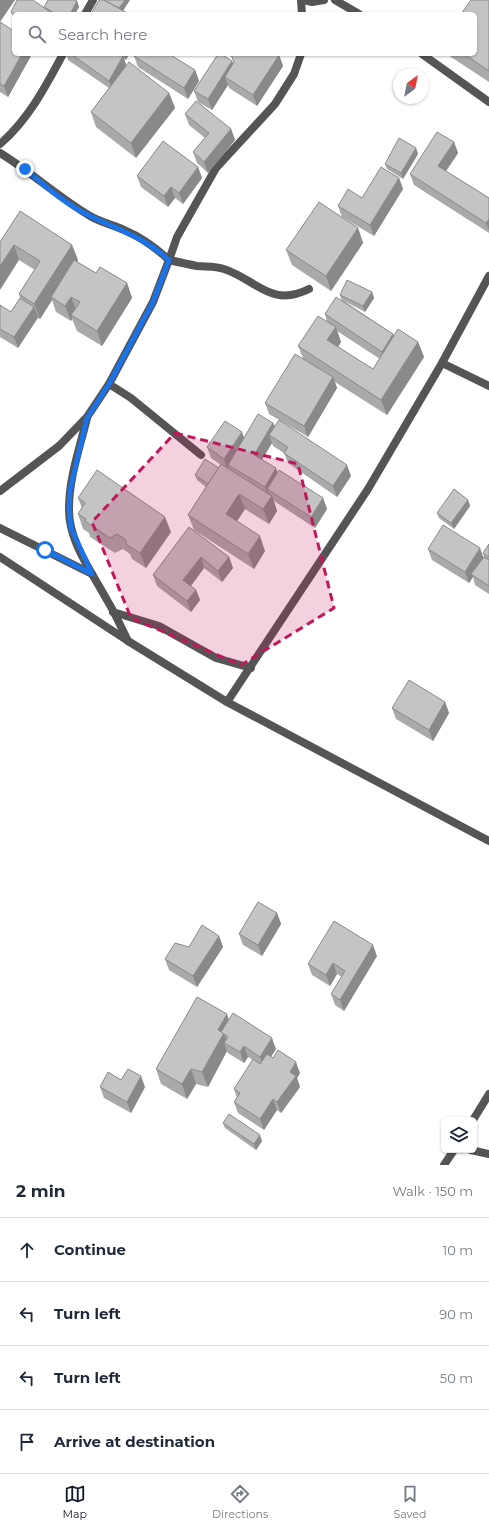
<!DOCTYPE html>
<html lang="en">
<head>
<meta charset="utf-8">
<style>
	:root { --surface:#fff; --page:#f2f2f3; --text:#1f2937; --muted:#747a83; --line:#e0e1e3; --accent:#111827 }
	body { margin:0; font-family:Montserrat,sans-serif; background:var(--page); color:var(--text) }
	.controls { position:absolute; right:12px; bottom:12px; display:grid; overflow:hidden; border-radius:6px; box-shadow:0 1px 3px #0004 }
	.controls button { width:36px; height:36px; display:grid; place-items:center; padding:0; border:0; border-bottom:1px solid var(--line); background:var(--surface); color:var(--text); font:20px sans-serif }
	.compass { position:absolute; left:393px; top:68px; width:36px; height:36px; border-radius:50%; background:var(--surface); box-shadow:0 1px 3px #0004; rotate:32deg }
	.stop { position:absolute; width:12px; height:12px; margin:-9px; border:3px solid #1a73e8; border-radius:50%; background:#fff }
	.stop.end { background:#1a73e8; border-color:#fff; box-shadow:0 1px 4px #0008 }
	.list { margin:0; padding:0; list-style:none }
	h2 { display:flex; justify-content:space-between; align-items:center; height:52px; margin:0; padding:0 16px; font-size:17px }
	h2 small { font-size:13px; font-weight:400; color:var(--muted) }
	.list li { display:grid; grid-template-columns:26px 1fr auto; gap:12px; align-items:center; box-sizing:border-box; height:64px; padding:0 16px; border-top:1px solid var(--line) }
	.list b { display:block; font-size:15px; white-space:nowrap }
	.list em { font-size:13px; font-style:normal; color:var(--muted) }
	.icon { flex:none; width:22px; height:22px; fill:none; stroke:currentColor; stroke-width:2; stroke-linecap:round; stroke-linejoin:round }
	.map { position:relative; flex:none; width:489px; height:1165px; overflow:hidden }
	.search { position:absolute; background:var(--surface); box-shadow:0 1px 3px #0004; left:12px; right:12px; top:12px; height:44px; display:flex; align-items:center; gap:10px; box-sizing:border-box; padding:0 14px; border-radius:6px; color:var(--muted); font-size:15px }
	.sheet { height:308px; background:var(--surface) }
	nav { display:flex; justify-content:space-around; align-items:center; box-sizing:border-box; height:56px; border-top:1px solid var(--line); background:var(--surface); font-size:11px; color:var(--muted) }
	nav a { display:grid; justify-items:center; gap:2px }
	nav .on { color:var(--accent) }
	.map>svg:first-child { display:block }
	.lines { fill:none; stroke-linecap:round; stroke-linejoin:round }
	.street { stroke:#555; stroke-width:8 }
	.wall { fill:#a9a9a9; fill-rule:evenodd }
	.shaded-wall { fill:#898989 }
	.building { fill:#c4c4c4; stroke:#898989 }
	.route { stroke:#1a73e8; stroke-width:5 }
	.marked { fill:#c2185b; fill-opacity:0.2; stroke:#c2185b; stroke-width:3; stroke-dasharray:8 5; stroke-linejoin:round }
</style>
</head>
<body>
<div class="map">
<svg width="489" height="1165" viewBox="0 0 489 1165">
	<rect width="100%" height="100%" fill="#fff"/>
	<g class="lines">
		<g class="street">
			<polyline points="301,0 302,14"/>
			<polyline points="304,0 312,2 324,0"/>
			<polyline points="335,0 359,14"/>
			<polyline points="85,14 93,0"/>
			<path d="M301,54L294,74L275,104L216,168L177,237L169,260C178,262 187,264 197,266C206,267 215,266 224,269C257,280 271,308 309,289"/>
			<polyline points="422,54 489,102"/>
			<path d="M0,144C28,120 46,86 63,54"/>
			<path d="M0,153C31,172 58,197 90,216C100,222 113,225 124,230C141,237 155,247 169,260L153,302L109,384L87,417L59,446L0,491"/>
			<polyline points="442,363 489,386"/>
			<polyline points="109,384 131,398 201,455"/>
			<path d="M87,418C80,447 69,478 69,508C68,541 92,572 107,600C115,613 121,627 128,641"/>
			<polyline points="0,528 92,574"/>
			<polyline points="0,557 128,641 227,702 489,841"/>
			<polyline points="113,612 159,626 216,658 251,668"/>
			<polyline points="227,702 368,489 442,363 489,276"/>
			<polyline points="473,1120 489,1094"/>
			<polyline points="471,1150 489,1154"/>
			<polyline points="444,1165 454,1150"/>
		</g>
	</g>
	<g class="wall">
		<polygon points="489,0 489,82 448,55 448,54 475,54"/>
		<polygon points="77,1 79,7 75,14 14,14 14,20 11,12 44,8 44,7"/>
		<polygon points="0,22 14,54 32,54 8,97 0,92"/>
		<polygon points="66,54 129,54 126,60 124,59 126,65 169,93 175,108 136,158 96,127 91,112 109,88 68,60"/>
		<polygon points="131,54 170,54 170,55 195,70 199,81 188,99 138,67 134,56"/>
		<polygon points="231,55 279,55 283,66 257,106 229,88 228,85 212,110 198,102 194,91 232,61 233,64 234,62"/>
		<polygon points="185,114 231,129 235,140 208,173 197,163 193,152 205,138 189,125"/>
		<polygon points="454,142 458,153 446,171 489,198 489,233 414,185 410,174"/>
		<polygon points="416,148 418,154 403,179 387,169 385,164"/>
		<polygon points="198,167 202,178 183,204 175,198 168,207 141,187 137,176"/>
		<polygon points="399,178 403,189 374,236 342,217 338,206 362,198"/>
		<polygon points="358,228 363,243 331,291 292,265 286,250"/>
		<polygon points="0,242 72,245 78,260 77,262 96,273 127,283 132,298 102,346 77,331 72,319 71,321 56,312 52,300 40,319 38,318 18,348 0,337 0,305 11,312 20,298 19,294 35,270 19,260"/>
		<path d="M372,292L374,298L365,312L344,301L393,334L394,336L418,342L424,357L387,415L335,382L337,388L308,437L269,414L265,403L303,358L298,346L327,322L325,314L342,301L340,295ZM337,331L380,359L373,369L338,347L341,342Z"/>
		<polygon points="273,423 275,426 351,476 337,497 288,463 284,453 273,446 272,443 262,460 277,473 323,498 327,509 315,528 274,501 277,511 269,524 245,509 237,521 265,551 254,569 194,530 188,515 206,487 197,480 195,475 219,468 221,465 211,458 207,447 244,438"/>
		<polygon points="78,498 171,532 146,568 132,559 130,554 123,549 115,553 90,537 89,533 83,529 78,514 82,508"/>
		<polygon points="468,500 470,506 454,529 439,518 437,513"/>
		<polygon points="189,527 229,557 233,568 222,582 204,568 191,586 196,590 200,600 191,612 157,586 153,575"/>
		<polygon points="489,544 489,594 475,585 473,577 469,583 432,560 428,549 484,557 483,553"/>
		<polygon points="445,702 449,713 433,741 396,719 392,708"/>
		<polygon points="277,913 281,924 262,956 243,945 239,934"/>
		<polygon points="219,936 223,947 197,987 169,970 165,959 189,947"/>
		<polygon points="377,956 344,1011 335,1005 331,994 342,977 337,974 330,986 312,975 308,964"/>
		<polygon points="228,1019 276,1049 271,1057 300,1073 297,1078 300,1087 281,1113 277,1110 264,1130 238,1113 234,1102 237,1098 234,1089 253,1060 248,1057 244,1063 228,1053 227,1051 208,1087 196,1084 187,1099 161,1084 156,1069"/>
		<polygon points="121,1080 145,1087 131,1113 104,1098 100,1087"/>
		<polygon points="223,1123 262,1141 256,1150 225,1128"/>
	</g>
	<g class="shaded-wall">
		<polygon points="0,0 15,0 0,22"/>
		<polygon points="125,0 130,0 121,14 118,9"/>
		<polygon points="77,1 79,7 75,14 70,14"/>
		<polygon points="22,54 32,54 8,97 4,86"/>
		<polygon points="124,54 129,54 126,60"/>
		<polygon points="279,55 283,66 257,106 253,95"/>
		<polygon points="123,56 127,67 113,91 109,81"/>
		<polygon points="232,61 236,72 225,77 228,85 212,110 208,99"/>
		<polygon points="195,70 199,81 188,99 184,88"/>
		<polygon points="169,93 175,108 136,158 131,143"/>
		<polygon points="231,129 235,140 208,173 204,162"/>
		<polygon points="454,142 458,153 442,177 438,166"/>
		<polygon points="416,148 418,154 403,179 401,173"/>
		<polygon points="198,167 202,178 183,204 179,193"/>
		<polygon points="399,178 403,189 374,236 370,225"/>
		<polygon points="171,187 175,198 168,207 164,196"/>
		<polygon points="489,219 489,230 486,223"/>
		<polygon points="358,228 363,243 331,291 326,276"/>
		<polygon points="14,245 19,260 0,290 0,266"/>
		<polygon points="72,245 78,260 53,299 51,297 52,300 40,319 34,304"/>
		<polygon points="127,283 132,298 102,346 97,331"/>
		<polygon points="372,292 374,298 365,312 363,306"/>
		<polygon points="71,297 77,312 71,315 72,319 71,321 65,306"/>
		<polygon points="34,307 38,317 18,348 14,337"/>
		<polygon points="336,327 341,342 333,355 327,340"/>
		<polygon points="393,334 397,345 386,363 382,352"/>
		<polygon points="418,342 424,357 387,415 381,400"/>
		<polygon points="333,377 337,388 308,437 304,426"/>
		<polygon points="273,423 277,434 269,435 272,443 258,466 254,455"/>
		<polygon points="242,432 246,443 228,465 229,469 228,470 224,459"/>
		<polygon points="347,465 351,476 337,497 333,486"/>
		<polygon points="276,468 280,479 267,489 270,496 269,497 265,487"/>
		<polygon points="239,494 245,509 232,529 226,514"/>
		<polygon points="272,496 277,511 269,524 263,509"/>
		<polygon points="323,498 327,509 315,528 311,517"/>
		<polygon points="468,500 470,506 454,529 451,523"/>
		<polygon points="165,517 171,532 146,568 140,553"/>
		<polygon points="260,536 265,551 254,569 248,554"/>
		<polygon points="480,548 484,559 471,574 473,577 469,583 465,572"/>
		<polygon points="201,557 204,568 187,591 183,580"/>
		<polygon points="229,557 233,568 222,582 218,571"/>
		<polygon points="196,590 200,600 191,612 187,601"/>
		<polygon points="445,702 449,713 433,741 429,730"/>
		<polygon points="277,913 281,924 262,956 258,945"/>
		<polygon points="219,936 223,947 197,987 193,976"/>
		<polygon points="373,945 377,956 344,1011 340,1000"/>
		<polygon points="333,963 337,974 330,986 326,975"/>
		<polygon points="227,1014 232,1029 224,1034 228,1045 224,1043 227,1051 208,1087 202,1072 218,1030"/>
		<polygon points="272,1038 276,1049 264,1068 260,1057"/>
		<polygon points="244,1046 248,1057 244,1063 240,1052"/>
		<polygon points="296,1062 300,1073 297,1078 300,1087 281,1113 277,1102 290,1072"/>
		<polygon points="191,1069 196,1084 187,1099 182,1084"/>
		<polygon points="141,1076 145,1087 131,1113 127,1102"/>
		<polygon points="273,1099 277,1110 264,1130 260,1119"/>
		<polygon points="260,1135 262,1141 256,1150 254,1144"/>
	</g>
	<g class="building">
		<polygon points="17,0 33,0 53,14 14,14 11,12"/>
		<polygon points="48,0 75,0 77,1 70,14 56,14 44,7"/>
		<polygon points="99,0 104,0 129,14 91,14"/>
		<polygon points="104,0 125,0 119,8"/>
		<polygon points="471,0 489,0 489,71 464,54 475,54 475,14 461,14"/>
		<polygon points="0,22 14,31 14,54 22,54 4,86 0,84"/>
		<polygon points="71,54 119,54 123,56 109,81"/>
		<polygon points="135,54 169,54 195,70 184,88 134,56"/>
		<polygon points="218,54 221,54 232,61 208,99 194,91"/>
		<polygon points="232,54 278,54 279,55 253,95 225,77 234,62 231,55"/>
		<polygon points="129,62 169,93 131,143 91,112"/>
		<polygon points="196,101 231,129 204,162 193,152 209,133 185,114"/>
		<polygon points="437,132 454,142 438,166 489,198 489,219 486,223 410,174"/>
		<polygon points="399,138 416,148 401,173 385,164"/>
		<polygon points="163,141 198,167 179,193 171,187 164,196 137,176"/>
		<polygon points="381,167 399,178 370,225 338,206 348,189 362,198"/>
		<polygon points="319,202 358,228 326,276 286,250"/>
		<polygon points="20,211 72,245 34,304 19,294 40,261 14,245 0,266 0,242"/>
		<polygon points="74,260 96,273 100,267 127,283 97,331 71,315 80,302 71,297 65,306 51,297"/>
		<polygon points="347,280 372,292 363,306 340,295"/>
		<polygon points="336,297 393,334 382,352 325,314"/>
		<polygon points="20,298 34,307 14,337 0,329 0,305 11,312"/>
		<polygon points="318,316 336,327 327,340 373,369 398,329 418,342 381,400 298,346"/>
		<polygon points="295,354 333,377 304,426 265,403"/>
		<polygon points="258,414 273,423 254,455 276,468 265,487 228,465"/>
		<polygon points="279,420 347,465 333,486 284,453 288,447 269,435"/>
		<polygon points="225,421 242,432 224,459 207,447"/>
		<polygon points="205,459 219,468 208,484 195,475"/>
		<polygon points="221,464 272,496 263,509 239,494 226,514 260,536 248,554 188,515"/>
		<polygon points="97,470 165,517 140,553 126,544 126,540 117,534 110,538 85,521 86,519 78,514 85,503 78,498"/>
		<polygon points="279,470 323,498 311,517 267,489"/>
		<polygon points="454,489 468,500 451,523 437,513"/>
		<polygon points="443,525 480,548 465,572 428,549"/>
		<polygon points="189,527 229,557 218,571 201,557 183,580 196,590 187,601 153,575"/>
		<polygon points="489,544 489,557 483,553"/>
		<polygon points="484,557 489,560 489,586 471,574"/>
		<polygon points="409,680 445,702 429,730 392,708"/>
		<polygon points="258,902 277,913 258,945 239,934"/>
		<polygon points="334,921 373,945 340,1000 331,994 345,971 333,963 326,975 308,964"/>
		<polygon points="202,925 219,936 193,976 165,959 175,943 189,947"/>
		<polygon points="197,997 227,1014 218,1030 224,1033 202,1072 191,1069 182,1084 156,1069"/>
		<polygon points="233,1013 272,1038 260,1057 244,1046 240,1052 224,1043 228,1037 221,1032"/>
		<polygon points="278,1050 296,1062 290,1072 296,1076 277,1102 273,1099 260,1119 234,1102 240,1093 234,1089 253,1059 260,1064 267,1054 273,1058"/>
		<polygon points="128,1069 141,1076 127,1102 100,1087 108,1072 121,1080"/>
		<polygon points="229,1114 260,1135 254,1144 223,1123"/>
	</g>
	<g class="lines">
		<path class="route" d="M25,169C46,187 68,206 92,217C122,231 143,237 169,260L153,302L109,384L87,418L70,490L69,509L71,528L92,574L45,550"/>
	</g>
	<path class="marked" d="M175,433L298,464L334,608L241,665L131,618L92,522Z"/>
</svg>
<div class="controls">
<button><svg class="icon" aria-label="layers" viewBox="0 0 24 24"><path d="M12 4l9 5-9 5-9-5zM3 14l9 5 9-5"/></svg></button>
</div>
<svg class="compass" viewBox="-18 -18 36 36"><path d="M0-13l5 13h-10z" fill="#e53935"/><path d="M0 13l5-13h-10z" fill="#747a83"/></svg>
<div class="stop" style="left:45px;top:550px"></div>
<div class="stop end" style="left:25px;top:169px"></div>
<div class="search"><svg class="icon" aria-label="search" viewBox="0 0 24 24"><circle cx="10" cy="10" r="6"/><path d="M15 15l6 6"/></svg>Search here</div>
</div>
<section class="sheet">
<h2>2 min<small>Walk · 150 m</small></h2>
<ul class="list">
<li><svg class="icon" aria-label="ahead" viewBox="0 0 24 24"><path d="M12 20V5M6 11l6-6 6 6"/></svg><div><b>Continue</b></div><em>10 m</em></li>
<li><svg class="icon" aria-label="left" viewBox="0 0 24 24"><path d="M17 20v-9H6M10 6l-5 5 5 5"/></svg><div><b>Turn left</b></div><em>90 m</em></li>
<li><svg class="icon" aria-label="left" viewBox="0 0 24 24"><path d="M17 20v-9H6M10 6l-5 5 5 5"/></svg><div><b>Turn left</b></div><em>50 m</em></li>
<li><svg class="icon" aria-label="arrive" viewBox="0 0 24 24"><path d="M6 21V4h12l-3 4 3 4H6"/></svg><div><b>Arrive at destination</b></div></li>
</ul>
</section>
<nav>
<a class="on"><svg class="icon" aria-label="map" viewBox="0 0 24 24"><path d="M3 6l6-2 6 2 6-2v14l-6 2-6-2-6 2zM9 4v14M15 6v14"/></svg>Map</a>
<a><svg class="icon" aria-label="directions" viewBox="0 0 24 24"><path d="M12 3l9 9-9 9-9-9zM9 14v-3h6M13 9l2 2-2 2"/></svg>Directions</a>
<a><svg class="icon" aria-label="saved" viewBox="0 0 24 24"><path d="M7 4h10v16l-5-4-5 4z"/></svg>Saved</a>
</nav>
</body>
</html>
